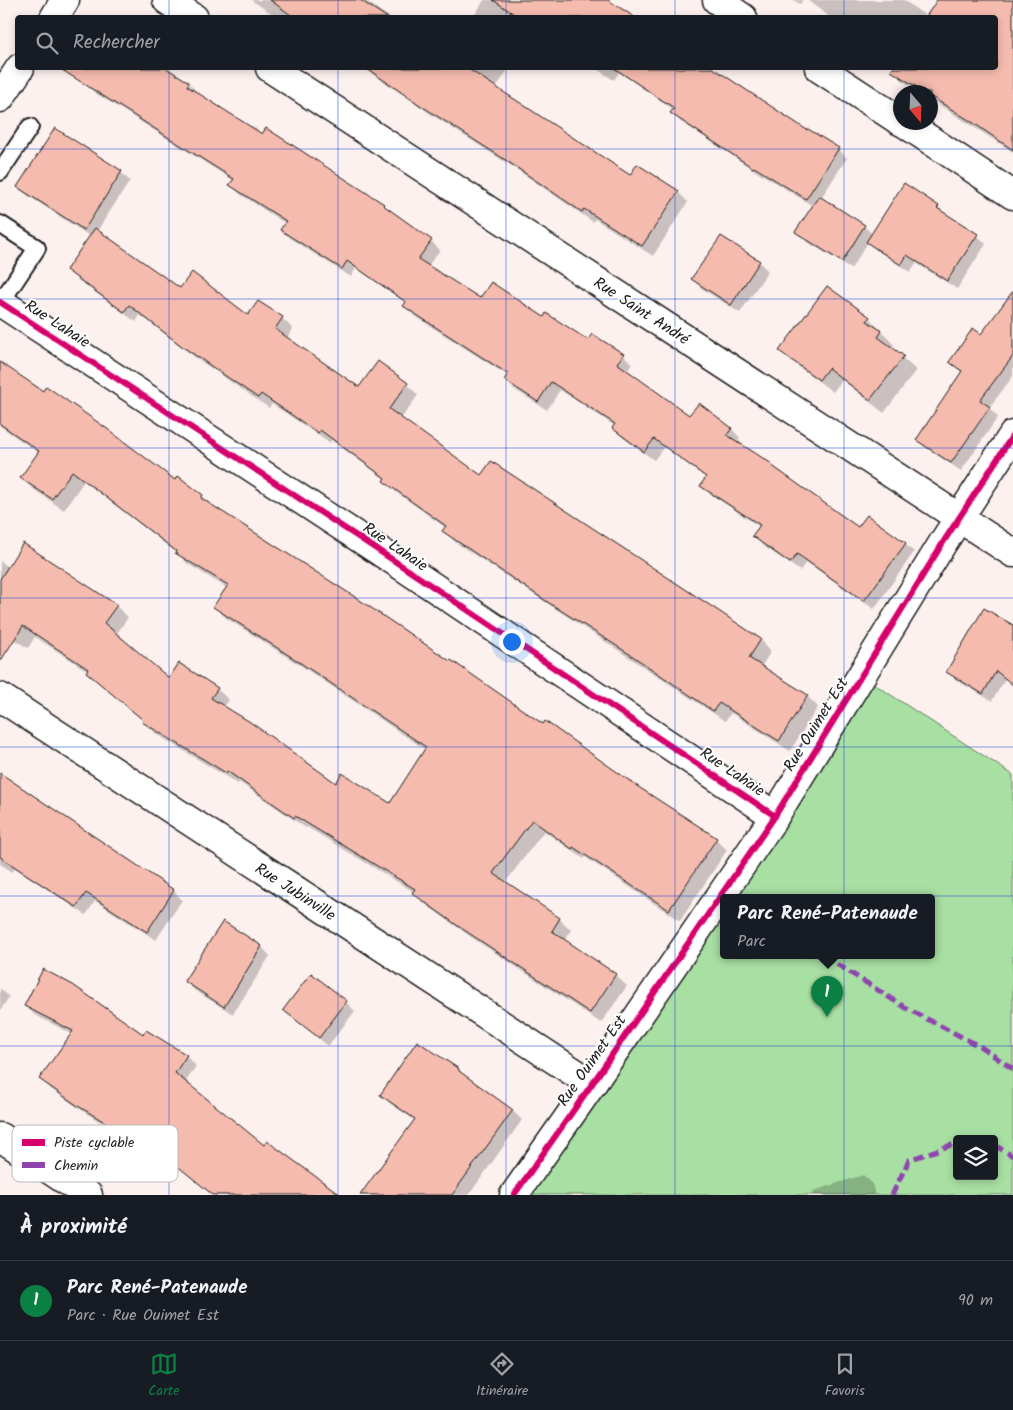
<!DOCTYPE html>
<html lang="fr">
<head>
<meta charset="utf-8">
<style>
	:root { --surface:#171b24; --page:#20242c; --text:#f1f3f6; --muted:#9ea1a6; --line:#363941; --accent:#0b8043 }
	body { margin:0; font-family:Kalam,sans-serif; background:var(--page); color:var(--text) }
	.controls { position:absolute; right:15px; bottom:15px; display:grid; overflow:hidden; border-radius:5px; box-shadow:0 2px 8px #0003 }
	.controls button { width:45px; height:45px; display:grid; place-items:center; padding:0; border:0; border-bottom:1px solid var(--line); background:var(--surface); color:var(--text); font:25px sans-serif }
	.compass { position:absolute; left:893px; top:85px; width:45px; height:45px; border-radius:50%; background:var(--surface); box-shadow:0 2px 8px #0003; rotate:161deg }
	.you { position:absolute; left:511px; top:641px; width:18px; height:18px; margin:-12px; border:4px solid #fff; border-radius:50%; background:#1a73e8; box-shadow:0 0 0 8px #1a73e833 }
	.badge { display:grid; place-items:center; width:32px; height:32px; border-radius:50%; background:var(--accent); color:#fff; font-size:16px; font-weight:700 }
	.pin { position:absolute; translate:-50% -41px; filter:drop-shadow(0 1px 2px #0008) }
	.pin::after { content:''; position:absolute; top:26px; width:18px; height:15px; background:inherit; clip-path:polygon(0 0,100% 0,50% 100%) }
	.popup { position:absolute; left:720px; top:894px; width:215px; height:65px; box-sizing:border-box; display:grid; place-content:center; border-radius:5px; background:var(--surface); filter:drop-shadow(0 1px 4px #0005); font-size:16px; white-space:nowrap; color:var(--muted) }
	.popup b { font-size:19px; color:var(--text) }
	.popup::after { content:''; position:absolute; left:50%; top:100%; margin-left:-10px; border:10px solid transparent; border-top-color:var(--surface) }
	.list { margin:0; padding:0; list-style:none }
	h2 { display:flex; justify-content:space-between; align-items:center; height:65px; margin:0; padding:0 20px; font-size:21px }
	h2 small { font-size:16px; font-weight:400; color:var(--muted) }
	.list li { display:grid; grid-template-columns:32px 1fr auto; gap:15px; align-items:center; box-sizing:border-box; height:80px; padding:0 20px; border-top:1px solid var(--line) }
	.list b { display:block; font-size:19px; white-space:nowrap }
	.list p { margin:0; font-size:16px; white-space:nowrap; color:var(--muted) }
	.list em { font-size:16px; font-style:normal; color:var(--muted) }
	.icon { flex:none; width:28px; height:28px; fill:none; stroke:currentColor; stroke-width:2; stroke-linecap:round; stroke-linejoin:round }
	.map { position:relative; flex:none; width:1013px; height:1195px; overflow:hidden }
	.search { position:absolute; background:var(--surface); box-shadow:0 2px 8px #0003; left:15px; right:15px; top:15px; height:55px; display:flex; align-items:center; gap:12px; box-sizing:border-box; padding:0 18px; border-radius:5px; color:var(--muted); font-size:19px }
	.sheet { height:145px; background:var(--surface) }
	nav { display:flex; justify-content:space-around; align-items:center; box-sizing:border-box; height:70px; border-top:1px solid var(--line); background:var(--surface); font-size:14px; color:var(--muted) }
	nav a { display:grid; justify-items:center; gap:2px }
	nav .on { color:var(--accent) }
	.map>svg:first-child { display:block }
	.green { fill:#a8dfa3; stroke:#627e60; fill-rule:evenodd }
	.shadow { fill:#0003 }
	.building { fill:#f5bbae; stroke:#1c1c1c }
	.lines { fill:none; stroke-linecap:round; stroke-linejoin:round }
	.lane-casing { stroke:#1c1c1c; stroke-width:20 }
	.street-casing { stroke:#1c1c1c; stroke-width:31 }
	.secondary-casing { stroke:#1c1c1c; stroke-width:31 }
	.lane { stroke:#fff; stroke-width:16 }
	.street { stroke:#fff; stroke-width:28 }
	.secondary { stroke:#fff; stroke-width:28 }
	.quiet { stroke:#8e44ad; stroke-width:5; stroke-dasharray:10 5; stroke-linecap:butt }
	.cycleway-casing { stroke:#fff; stroke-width:9 }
	.cycleway { stroke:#d6006c; stroke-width:6 }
	.grid { fill:none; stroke:#1d4ed8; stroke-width:1; stroke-opacity:0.55 }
	.labels { text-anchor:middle; stroke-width:4; stroke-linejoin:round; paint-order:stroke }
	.street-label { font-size:16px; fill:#1c1c1c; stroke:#fff }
	.key { fill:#fff; stroke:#bbb; stroke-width:1 }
	.key-label { font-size:14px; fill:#1c1c1c }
</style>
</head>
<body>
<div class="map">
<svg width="1013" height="1195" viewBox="0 0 1013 1195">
	<rect width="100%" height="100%" fill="#fdf1ef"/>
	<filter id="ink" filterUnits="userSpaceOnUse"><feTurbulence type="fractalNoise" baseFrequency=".02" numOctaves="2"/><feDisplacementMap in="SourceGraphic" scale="10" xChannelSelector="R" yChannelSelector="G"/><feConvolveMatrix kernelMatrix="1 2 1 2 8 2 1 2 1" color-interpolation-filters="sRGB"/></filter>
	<g filter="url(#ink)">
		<path class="green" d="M862,676L1013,775V1195H523ZM723,898H931V956H723ZM957,1139H994V1176H957Z"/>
		<g class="shadow">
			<polygon points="251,0 365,0 390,18 278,18"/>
			<polygon points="484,0 605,0 632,18 473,18"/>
			<polygon points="793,0 803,0 800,4"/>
			<polygon points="807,0 904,0 927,17 938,0 1013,0 1013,152 930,99 930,92 921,92 904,82 893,71 895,68 996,68 996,18 831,18"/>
			<polygon points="95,68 164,68 189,83 197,92 196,94 262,136 383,205 391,212 431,241 440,250 427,267 481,300 545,318 588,342 623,355 632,363 627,371 690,417 699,405 732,429 740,438 736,443 771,465 778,472 859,529 905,544 914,552 874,609 806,562 800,571 762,545 754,536 760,527 710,494 702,485 706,478 664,447 654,460 622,437 613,428 615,426 560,390 547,410 514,389 505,380 508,376 413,315 405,306 406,303 356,268 351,277 291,239 282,230 286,224 240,194 231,185 234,181 94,92 85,83"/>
			<polygon points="364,68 509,68 496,88 630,177 678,192 688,202 653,256 595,219 593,222 519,171 432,115"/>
			<polygon points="595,68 709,68 808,132 838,149 847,158 821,198 864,226 872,234 904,185 938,207 947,216 977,235 986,244 957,289 916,263 910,272 876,250 868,242 851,269 806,241 797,232 813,206 763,175 763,176 681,122 672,113 674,110 619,72 614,80"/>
			<polygon points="121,172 130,181 97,231 180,290 248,317 282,318 293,329 287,338 359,389 378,363 407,384 418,395 401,419 481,477 491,462 761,640 771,651 761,667 807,696 818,707 790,751 731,713 725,721 455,542 444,531 446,528 396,492 386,480 331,440 330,443 272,404 269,408 196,358 140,315 136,322 78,280 67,269 91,237 27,195 18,187"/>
			<polygon points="759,262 768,271 740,313 701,288 693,279"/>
			<polygon points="828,288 869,318 894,345 892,349 916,370 884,413 842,380 833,392 794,363 781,350"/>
			<polygon points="1013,293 1013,376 989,408 998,417 961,471 926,448 917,440 962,373 950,361 981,336"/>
			<polygon points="0,363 175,482 179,478 202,496 214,508 716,839 727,850 680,921 585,857 584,859 544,831 505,883 560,919 571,930 564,941 615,975 627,986 601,1023 471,937 425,904 414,892 307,827 306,828 239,782 238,784 155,733 144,721 99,683 88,671 35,637 28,648 0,631 0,561 9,567 23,545 116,606 128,617 116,635 170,680 179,665 217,689 229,700 224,707 336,784 391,805 426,750 306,669 226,618 215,607 227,588 188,564 177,553 84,481 64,510 33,489 22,478 39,453 0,426"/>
			<polygon points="1013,626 1013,685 1006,678 992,701 956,680 948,671"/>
			<polygon points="0,774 174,891 182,900 156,940 95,901 86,915 15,868 13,872 0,864"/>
			<polygon points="223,922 262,947 270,956 233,1014 194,990 186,981"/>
			<polygon points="311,975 346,1002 355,1011 328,1046 284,1009"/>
			<polygon points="0,988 9,997 0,1011"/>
			<polygon points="25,1005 143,1036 186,1056 196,1066 185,1083 264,1147 339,1195 213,1195 147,1142 143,1148 89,1115 51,1089 41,1079 72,1034 35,1015"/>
			<polygon points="459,1070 465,1077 512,1110 522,1120 469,1195 361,1195 416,1121 391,1104 382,1095"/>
			<polygon points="863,1175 872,1183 875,1195 814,1195 813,1191"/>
		</g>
		<g class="building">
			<polygon points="270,0 360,0 388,18 295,18"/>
			<polygon points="493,0 608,0 636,18 520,18"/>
			<polygon points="937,0 1013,0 1013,150 972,122 930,96 930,92 925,92 891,71 893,68 996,68 996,18 925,18"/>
			<polygon points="59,68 166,68 189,82 187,86 262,134 266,128 384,204 383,205 432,240 418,259 480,298 491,282 544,317 546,313 588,340 592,334 624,354 617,363 689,415 699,403 732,428 727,435 772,464 771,465 858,527 867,515 906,543 864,601 797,554 790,563 752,536 760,525 700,486 706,477 654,439 644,452 612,428 615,424 551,382 538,402 504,380 508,374 403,306 406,302 347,261 342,269 280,230 286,221 229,185 234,179"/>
			<polygon points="366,68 467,68 630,175 637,164 679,191 642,246 584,209 582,212 507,161 420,105"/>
			<polygon points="614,68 713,68 807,130 808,129 839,148 806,199 754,167 753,168 670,113 674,108"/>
			<polygon points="55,128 122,171 84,230 17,187"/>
			<polygon points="904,183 939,206 937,208 978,234 947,281 907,255 901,265 866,242"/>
			<polygon points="819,196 865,225 842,262 795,232"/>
			<polygon points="95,228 180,288 192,272 248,315 258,301 283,317 275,329 359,387 378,361 408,383 389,409 481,475 491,461 761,639 749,658 808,695 779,741 719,703 713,711 634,657 546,601 442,531 446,526 383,481 385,478 320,430 318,433 261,394 258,398 183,347 129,305 124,312 66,270"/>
			<polygon points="721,236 760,261 731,305 691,279"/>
			<polygon points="827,286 870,317 867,321 882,331 878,337 904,356 870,400 828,368 819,380 779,351"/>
			<polygon points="1013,291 1013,356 980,400 990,407 951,463 916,440 962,371 949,362 973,328 981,334"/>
			<polygon points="0,362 43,391 46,386 106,428 175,480 178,476 203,495 201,498 355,597 450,661 451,660 543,724 545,721 637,786 717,838 669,910 573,847 572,849 532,820 493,873 560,918 552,931 616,974 590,1013 458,926 412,893 415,889 295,816 294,818 227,771 226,773 142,722 143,720 86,672 88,669 23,626 0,662 0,579 23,543 117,605 104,623 169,678 179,663 218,688 211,698 250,722 336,783 342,773 390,803 426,747 293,658 213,607 228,585 175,553 176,551 72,471 52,499 20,478 39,451 0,424"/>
			<polygon points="984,608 1013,625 1013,685 996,671 983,694 946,672"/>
			<polygon points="0,773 174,890 147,932 86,893 76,907 0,857"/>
			<polygon points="223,921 262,946 224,1007 184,981"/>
			<polygon points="43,969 73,985 143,1034 146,1030 187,1055 175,1073 264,1145 267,1141 341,1195 213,1195 137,1133 133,1139 78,1106 39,1079 73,1031 24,1006"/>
			<polygon points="311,973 347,1001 319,1038 283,1010"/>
			<polygon points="417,1041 459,1069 459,1071 513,1110 452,1195 360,1195 415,1119 380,1095"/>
		</g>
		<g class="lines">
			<g class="lane-casing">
				<g id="lane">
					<polyline points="0,172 30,127"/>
					<polyline points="0,224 37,248 1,302"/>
				</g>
			</g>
			<g class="street-casing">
				<g id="street">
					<polyline points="167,0 194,18"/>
					<polyline points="717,0 743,18"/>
					<polyline points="270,68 1013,553"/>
					<polyline points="819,68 900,121"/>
					<polyline points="903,122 1013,195"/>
					<polyline points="0,302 396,562 775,816"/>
					<polyline points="0,697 592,1084"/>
					<polyline points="0,1137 88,1195"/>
					<polyline points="514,1195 592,1084 775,816 944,541 1013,435"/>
				</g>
			</g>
			<g class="secondary-casing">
				<g id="secondary">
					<polyline points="54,18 65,0"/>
					<polyline points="0,98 20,68"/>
				</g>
			</g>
			<use href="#lane" class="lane"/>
			<use href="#street" class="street"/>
			<use href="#secondary" class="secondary"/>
			<g class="quiet">
				<polyline points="824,956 906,1008 981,1047 1013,1069"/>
				<polyline points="994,1145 1013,1156"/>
				<polyline points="892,1195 909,1160 957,1143"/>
			</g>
			<g class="cycleway-casing">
				<g id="cycleway">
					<polyline points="0,302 396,562 775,816"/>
					<polyline points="514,1195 592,1084 775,816 944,541 1013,435"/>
				</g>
			</g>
			<use href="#cycleway" class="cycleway"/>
		</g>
	</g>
	<path class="grid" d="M169,0V18M338,0V18M506,0V18M675,0V18M844,0V18M169,68V1195M338,68V1195M506,68V1195M675,68V1195M844,68V1195M0,149H1013M0,299H1013M0,448H1013M0,598H1013M0,747H1013M0,896H1013M0,1046H1013"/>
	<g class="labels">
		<g class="street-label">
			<text transform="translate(642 310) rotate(33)" y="6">Rue Saint André</text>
			<text transform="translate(58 323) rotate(33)" y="6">Rue Lahaie</text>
			<text transform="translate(396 546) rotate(34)" y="6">Rue Lahaie</text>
			<text transform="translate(815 724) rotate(-58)" y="6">Rue Ouimet Est</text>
			<text transform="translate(733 771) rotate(34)" y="6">Rue Lahaie</text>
			<text transform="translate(296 891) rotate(33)" y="6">Rue Jubinville</text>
			<text transform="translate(591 1060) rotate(-55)" y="6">Rue Ouimet Est</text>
		</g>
	</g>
	<rect x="12" y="1125" width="166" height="57" rx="8" class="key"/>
	<rect x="22" y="1139" width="23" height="7" fill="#d6006c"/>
	<rect x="22" y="1162" width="23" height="6" fill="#8e44ad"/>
	<g class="key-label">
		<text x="54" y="1147">Piste cyclable</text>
		<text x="54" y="1170">Chemin</text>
	</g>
</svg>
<div class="controls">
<button><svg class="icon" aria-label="layers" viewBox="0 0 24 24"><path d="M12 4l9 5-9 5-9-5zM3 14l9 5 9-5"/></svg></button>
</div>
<svg class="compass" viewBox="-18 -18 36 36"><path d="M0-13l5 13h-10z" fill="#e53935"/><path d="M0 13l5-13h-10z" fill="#9ea1a6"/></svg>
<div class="you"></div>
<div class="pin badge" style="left:827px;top:1017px">1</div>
<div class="popup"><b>Parc René-Patenaude</b>Parc</div>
<div class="search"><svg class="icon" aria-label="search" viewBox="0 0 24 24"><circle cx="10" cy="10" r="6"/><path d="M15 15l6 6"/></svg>Rechercher</div>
</div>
<section class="sheet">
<h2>À proximité<small></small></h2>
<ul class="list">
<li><span class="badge">1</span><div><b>Parc René-Patenaude</b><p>Parc · Rue Ouimet Est</p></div><em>90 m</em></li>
</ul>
</section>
<nav>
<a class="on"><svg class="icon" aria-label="map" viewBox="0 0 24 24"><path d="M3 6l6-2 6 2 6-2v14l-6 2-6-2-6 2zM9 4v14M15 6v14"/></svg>Carte</a>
<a><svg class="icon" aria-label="directions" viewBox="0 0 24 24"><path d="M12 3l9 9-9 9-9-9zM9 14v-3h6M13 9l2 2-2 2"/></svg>Itinéraire</a>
<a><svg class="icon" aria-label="saved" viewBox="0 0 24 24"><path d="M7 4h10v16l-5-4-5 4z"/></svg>Favoris</a>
</nav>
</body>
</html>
